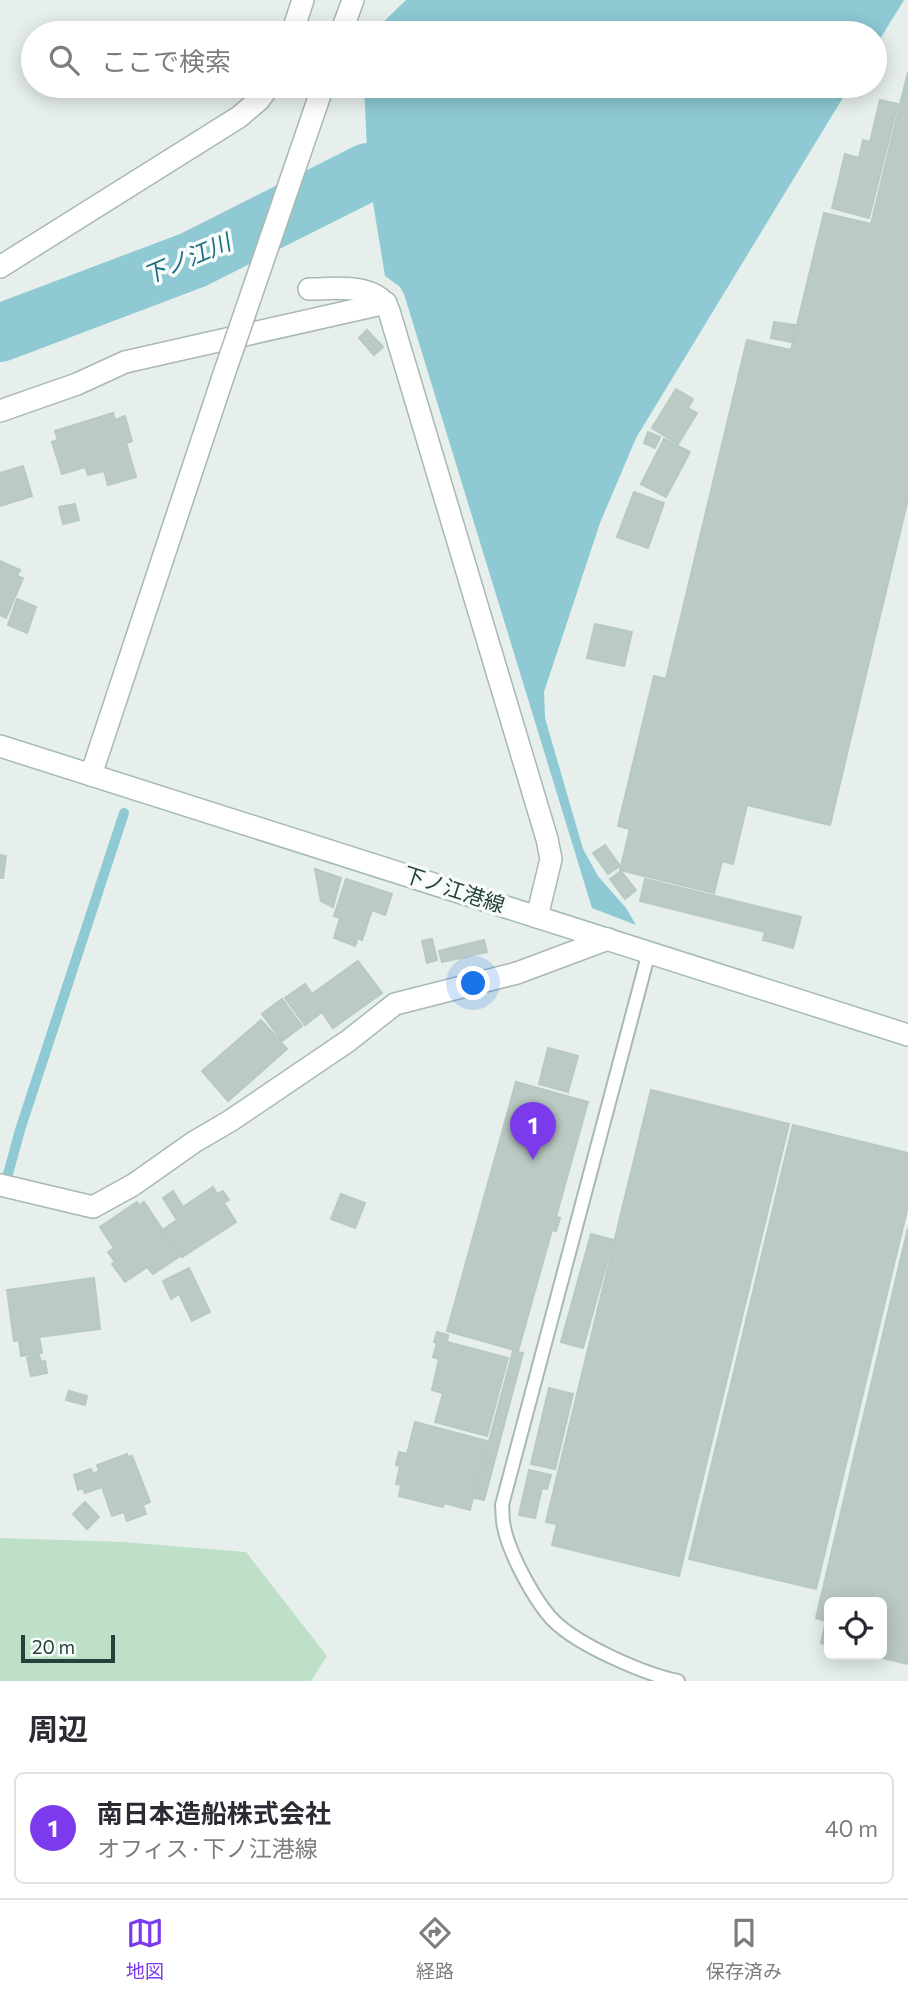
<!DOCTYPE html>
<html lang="ja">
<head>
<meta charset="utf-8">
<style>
	:root { --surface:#fff; --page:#f2f2f3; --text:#2b2b33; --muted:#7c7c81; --line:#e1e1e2; --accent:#7c3aed }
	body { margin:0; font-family:Commissioner,"Noto Sans JP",sans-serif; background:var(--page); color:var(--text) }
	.controls { position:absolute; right:21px; bottom:21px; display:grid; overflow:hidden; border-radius:10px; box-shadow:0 4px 18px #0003 }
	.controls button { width:63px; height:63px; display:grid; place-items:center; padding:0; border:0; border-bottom:2px solid var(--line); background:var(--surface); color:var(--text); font:35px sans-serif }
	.scale { position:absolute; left:21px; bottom:18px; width:94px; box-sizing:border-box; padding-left:7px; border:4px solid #24423a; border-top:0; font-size:19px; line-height:24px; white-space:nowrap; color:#24423a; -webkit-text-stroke:5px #f7fbf9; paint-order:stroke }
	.you { position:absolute; left:474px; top:984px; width:24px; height:24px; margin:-18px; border:5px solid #fff; border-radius:50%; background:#1a73e8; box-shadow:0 0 0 10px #1a73e833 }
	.badge { display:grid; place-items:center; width:46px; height:46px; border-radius:50%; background:var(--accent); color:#fff; font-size:23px; font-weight:700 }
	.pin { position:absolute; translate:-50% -58px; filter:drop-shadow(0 2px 4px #0008) }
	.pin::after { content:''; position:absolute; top:37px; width:24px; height:21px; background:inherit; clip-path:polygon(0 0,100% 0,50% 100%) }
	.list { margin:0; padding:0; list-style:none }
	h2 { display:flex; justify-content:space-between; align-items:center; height:91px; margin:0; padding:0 28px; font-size:30px }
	h2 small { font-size:23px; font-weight:400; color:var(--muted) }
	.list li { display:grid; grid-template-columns:46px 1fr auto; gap:21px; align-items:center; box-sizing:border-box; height:112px; margin:0 14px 14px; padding:0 14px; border:2px solid var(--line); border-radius:10px }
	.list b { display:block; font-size:26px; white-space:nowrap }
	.list p { margin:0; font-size:23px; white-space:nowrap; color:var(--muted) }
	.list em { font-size:23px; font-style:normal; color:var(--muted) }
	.icon { flex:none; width:38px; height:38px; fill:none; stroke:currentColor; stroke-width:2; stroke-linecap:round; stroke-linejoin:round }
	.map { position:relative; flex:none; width:908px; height:1681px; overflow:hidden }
	.search { position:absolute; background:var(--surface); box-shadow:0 4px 18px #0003; left:21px; right:21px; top:21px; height:77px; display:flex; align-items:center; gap:18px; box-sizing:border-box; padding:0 24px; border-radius:38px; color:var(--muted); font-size:26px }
	.sheet { height:217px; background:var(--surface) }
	nav { display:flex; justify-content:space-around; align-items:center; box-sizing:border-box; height:98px; border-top:2px solid var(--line); background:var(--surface); font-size:19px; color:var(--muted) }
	nav a { display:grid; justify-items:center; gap:4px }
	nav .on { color:var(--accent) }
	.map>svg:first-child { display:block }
	.green { fill:#bfe0c8 }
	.water { fill:#8ec9d4 }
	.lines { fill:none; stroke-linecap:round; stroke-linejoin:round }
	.stream { stroke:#8ec9d4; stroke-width:10 }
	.river { stroke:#8ec9d4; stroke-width:58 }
	.building { fill:#bbcac4; stroke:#b8c9c2; stroke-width:2 }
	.service-casing { stroke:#a8b8b2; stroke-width:16 }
	.minor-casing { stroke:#a8b8b2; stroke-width:24 }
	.tertiary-casing { stroke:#a8b8b2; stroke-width:24 }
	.secondary-casing { stroke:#a4bbb3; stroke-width:24 }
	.service { stroke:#fff; stroke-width:12 }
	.minor { stroke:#fff; stroke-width:21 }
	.tertiary { stroke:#fff; stroke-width:21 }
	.secondary { stroke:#fff; stroke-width:21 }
	.tertiary-bridge-casing { stroke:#a8b8b2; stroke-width:24; stroke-linecap:butt }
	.tertiary-bridge { stroke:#fff; stroke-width:21 }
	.labels { text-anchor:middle; stroke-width:7; stroke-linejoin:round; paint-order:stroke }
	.street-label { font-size:21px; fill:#24423a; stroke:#f7fbf9 }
	.water-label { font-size:23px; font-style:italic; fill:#1c6f80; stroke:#f7fbf9 }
</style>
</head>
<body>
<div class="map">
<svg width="908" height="1681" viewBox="0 0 908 1681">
	<rect width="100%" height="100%" fill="#e6efeb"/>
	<polygon class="green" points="0,1538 123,1542 246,1552 327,1656 311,1681 0,1681"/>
	<g class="water">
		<polygon points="406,0 904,0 875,47 875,33 372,33"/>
		<polygon points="364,86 850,86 636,438 600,523 544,692 545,718 583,849 598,876 626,908 636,925 592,908 404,294 400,287 385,276 368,172"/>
	</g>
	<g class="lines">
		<polyline class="stream" points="8,1174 20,1130 124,813"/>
		<polyline class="river" points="0,333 193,260 368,172"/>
	</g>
	<g class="building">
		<polygon points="908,72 908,499 830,825 747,805 733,864 722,861 714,893 620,870 630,829 618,826 654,676 666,679 747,340 791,350 824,213 871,224"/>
		<polygon points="880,100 898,104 869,218 832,208 845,154 859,158 863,140 870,142"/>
		<polygon points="774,322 795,325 792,342 771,338"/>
		<polygon points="367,330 383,347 374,355 359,338"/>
		<polygon points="676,389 693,399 688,408 697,413 678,444 652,428"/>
		<polygon points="113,413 115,420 125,416 132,441 126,443 136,477 108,485 104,471 88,475 85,467 62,474 52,442 58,440 55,431"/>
		<polygon points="648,432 660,437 655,448 644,443"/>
		<polygon points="664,439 690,452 666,497 641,484"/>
		<polygon points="23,466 32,496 0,506 0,473"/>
		<polygon points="634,492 664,503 648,548 617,537"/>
		<polygon points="75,504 79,520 63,524 59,507"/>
		<polygon points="0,561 20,570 17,576 23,578 6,618 0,615"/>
		<polygon points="17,599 36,607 27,633 8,625"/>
		<polygon points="595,624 632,632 624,666 587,658"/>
		<polygon points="605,845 620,866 608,874 593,853"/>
		<polygon points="0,855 6,856 3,878 0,878"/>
		<polygon points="315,869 341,878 333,907 321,901"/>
		<polygon points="621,871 636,890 625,899 610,879"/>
		<polygon points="346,879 392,894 385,915 372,910 362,940 358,938 355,946 334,938 340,918 334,916"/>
		<polygon points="645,879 801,917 793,948 763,940 765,932 640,901"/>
		<polygon points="432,939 437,960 427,963 422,941"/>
		<polygon points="484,940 487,952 442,962 439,951"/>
		<polygon points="358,961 382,993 333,1028 322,1012 305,1025 285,998 305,984 312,994"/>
		<polygon points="282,999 302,1026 282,1041 262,1014"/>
		<polygon points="261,1020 287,1049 228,1101 202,1071"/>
		<polygon points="548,1048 578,1056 568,1092 539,1084"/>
		<polygon points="516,1082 588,1102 556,1217 560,1218 556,1231 552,1230 518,1351 447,1331"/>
		<polygon points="651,1090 789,1124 679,1576 552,1545 557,1524 546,1522"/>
		<polygon points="793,1125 908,1153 908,1206 816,1589 689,1559"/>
		<polygon points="213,1187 217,1194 223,1191 229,1200 224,1203 236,1222 182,1257 164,1229 177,1220 163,1198 173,1191 183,1207"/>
		<polygon points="341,1194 365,1203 355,1228 331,1219"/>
		<polygon points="137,1202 139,1206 144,1202 180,1256 153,1274 147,1267 125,1282 112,1264 115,1262 108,1252 114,1248 100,1227"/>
		<polygon points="908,1228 908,1664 870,1655 882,1655 882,1602 829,1602 829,1645 821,1643 826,1621 816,1618"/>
		<polygon points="591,1234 613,1240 583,1348 561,1342"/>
		<polygon points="189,1268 210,1312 192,1321 179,1294 171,1299 163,1281"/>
		<polygon points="94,1278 100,1329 39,1337 42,1353 21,1356 19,1340 14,1341 7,1290"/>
		<polygon points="437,1332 448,1335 447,1342 508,1358 487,1436 435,1422 443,1393 432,1390 439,1359 433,1357 437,1343 434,1342"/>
		<polygon points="513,1351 523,1353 484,1500 474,1498"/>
		<polygon points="39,1355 41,1362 45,1361 47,1373 31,1376 27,1358"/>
		<polygon points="549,1388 573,1394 555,1469 531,1464"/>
		<polygon points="69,1391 87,1396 85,1405 66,1400"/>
		<polygon points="415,1422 487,1441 470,1510 444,1503 443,1507 399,1496 401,1485 396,1484 400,1466 396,1465 399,1452 407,1454"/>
		<polygon points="127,1454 128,1457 132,1456 150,1502 143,1505 146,1514 127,1521 124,1512 112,1516 102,1487 85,1493 83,1488 78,1490 74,1475 91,1469 93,1474 99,1471 97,1465"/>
		<polygon points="529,1470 551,1475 547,1489 542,1488 535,1518 519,1515"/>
		<polygon points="85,1502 99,1517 87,1529 73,1514"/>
	</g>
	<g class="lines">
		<g class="service-casing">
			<path id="service" d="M649,952L502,1505C503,1512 502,1520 504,1527C509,1553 535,1602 554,1621C578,1645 644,1674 678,1681"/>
		</g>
		<g class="minor-casing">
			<g id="minor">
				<path d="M309,289C334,289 378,282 389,311L547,839L551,859L537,917"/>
				<polyline points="0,411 77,384 125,362 386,303"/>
				<polyline points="0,1185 93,1207 133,1185 194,1142 230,1121 348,1041 395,1004 517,973 608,939"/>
			</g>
		</g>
		<g class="tertiary-casing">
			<g id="tertiary">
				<polyline points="292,33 303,0"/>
				<polyline points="341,33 353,0"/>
				<polyline points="0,267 239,117 259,100 269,86"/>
				<polyline points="91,775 223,377"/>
			</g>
		</g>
		<g class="secondary-casing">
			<polyline id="secondary" points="0,746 908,1035"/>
		</g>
		<use href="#service" class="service"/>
		<use href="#minor" class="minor"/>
		<use href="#tertiary" class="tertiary"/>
		<use href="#secondary" class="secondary"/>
		<g class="tertiary-bridge-casing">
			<polyline id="tertiary-bridge" points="223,377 323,86"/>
		</g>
		<use href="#tertiary-bridge" class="tertiary-bridge"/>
	</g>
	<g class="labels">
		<g class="street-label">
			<text transform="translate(454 890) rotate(18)" y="7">下ノ江港線</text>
		</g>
		<g class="water-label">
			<text transform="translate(187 259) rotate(-23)" y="8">下ノ江川</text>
		</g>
	</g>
</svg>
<div class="controls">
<button><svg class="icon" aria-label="locate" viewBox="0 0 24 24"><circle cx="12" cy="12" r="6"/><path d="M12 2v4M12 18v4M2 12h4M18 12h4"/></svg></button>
</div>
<div class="scale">20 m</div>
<div class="you"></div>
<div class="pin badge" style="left:533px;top:1160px">1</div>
<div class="search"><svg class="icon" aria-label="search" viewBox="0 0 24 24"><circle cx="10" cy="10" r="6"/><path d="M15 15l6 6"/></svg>ここで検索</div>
</div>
<section class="sheet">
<h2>周辺<small></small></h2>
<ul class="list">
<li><span class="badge">1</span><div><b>南日本造船株式会社</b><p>オフィス · 下ノ江港線</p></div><em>40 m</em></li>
</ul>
</section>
<nav>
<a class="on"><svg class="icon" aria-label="map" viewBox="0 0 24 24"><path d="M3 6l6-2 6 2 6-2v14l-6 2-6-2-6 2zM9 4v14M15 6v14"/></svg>地図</a>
<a><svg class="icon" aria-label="directions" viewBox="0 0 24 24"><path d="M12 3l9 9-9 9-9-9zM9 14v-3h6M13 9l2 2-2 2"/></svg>経路</a>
<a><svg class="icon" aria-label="saved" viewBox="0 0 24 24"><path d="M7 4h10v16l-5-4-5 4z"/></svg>保存済み</a>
</nav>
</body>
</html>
